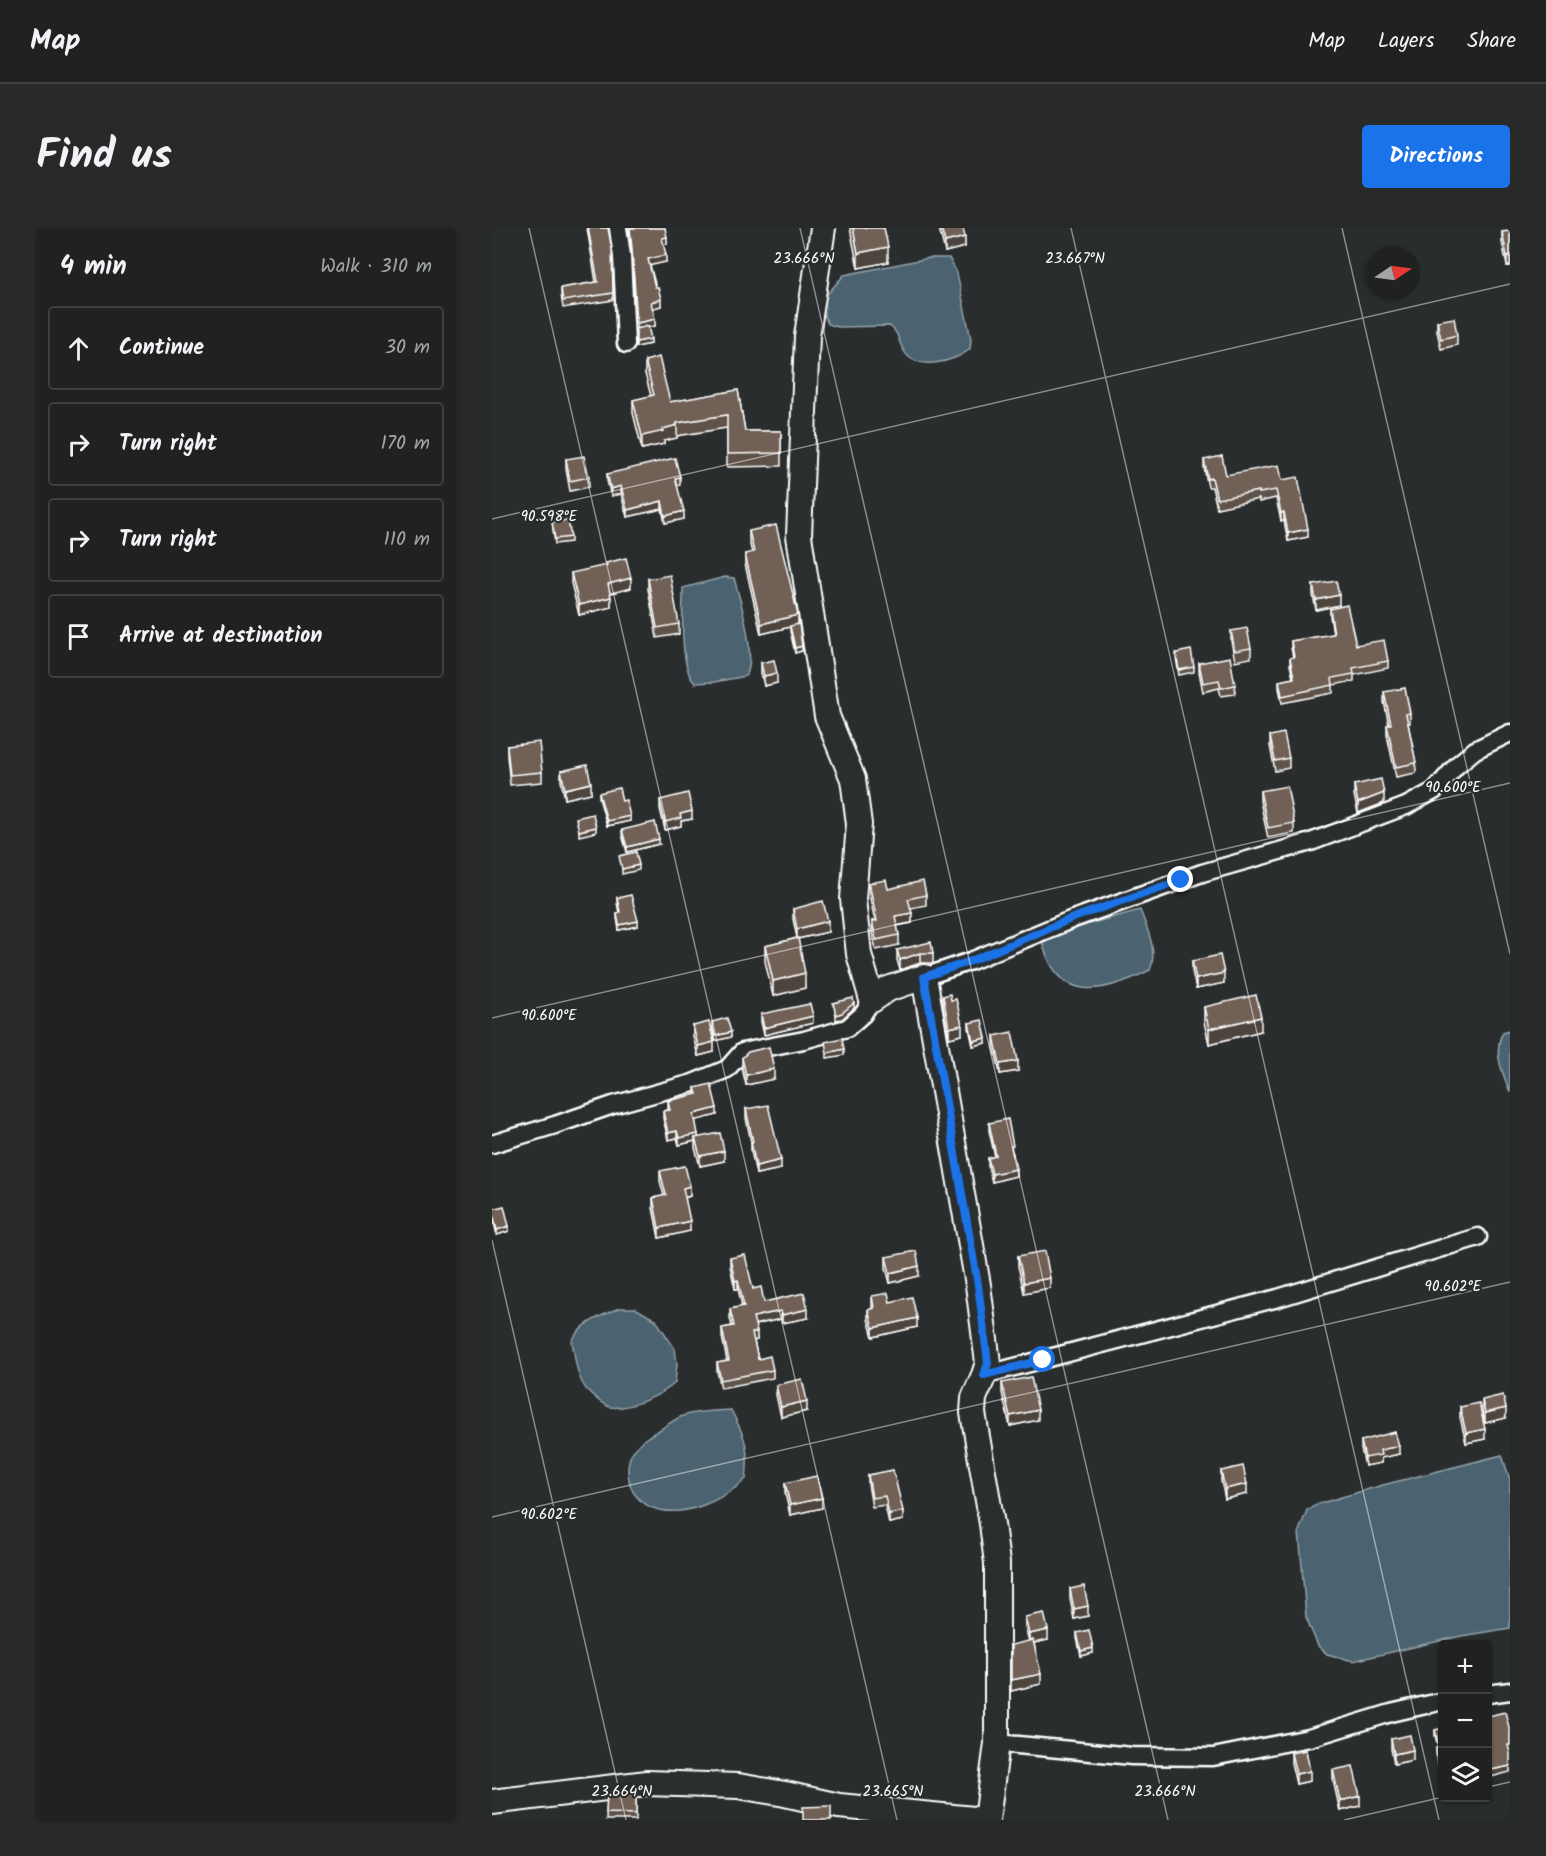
<!DOCTYPE html>
<html lang="en">
<head>
<meta charset="utf-8">
<style>
	:root { --surface:#202222; --page:#282a2a; --text:#f1f3f6; --muted:#a2a4a5; --line:#3d3f40; --accent:#1a73e8 }
	body { margin:0; font-family:Kalam,sans-serif; background:var(--page); color:var(--text) }
	.controls { position:absolute; right:18px; bottom:18px; display:grid; overflow:hidden; border-radius:6px; box-shadow:0 2px 4px #0004 }
	.controls button { width:54px; height:54px; display:grid; place-items:center; padding:0; border:0; border-bottom:2px solid var(--line); background:var(--surface); color:var(--text); font:30px sans-serif }
	.compass { position:absolute; left:874px; top:18px; width:54px; height:54px; border-radius:50%; background:var(--surface); box-shadow:0 2px 4px #0004; rotate:77deg }
	.stop { position:absolute; width:18px; height:18px; margin:-14px; border:4px solid #1a73e8; border-radius:50%; background:#fff }
	.stop.end { background:#1a73e8; border-color:#fff; box-shadow:0 2px 6px #0008 }
	.list { margin:0; padding:0; list-style:none }
	h2 { display:flex; justify-content:space-between; align-items:center; height:78px; margin:0; padding:0 24px; font-size:26px }
	h2 small { font-size:20px; font-weight:400; color:var(--muted) }
	.list li { display:grid; grid-template-columns:39px 1fr auto; gap:18px; align-items:center; box-sizing:border-box; height:84px; margin:0 12px 12px; padding:0 12px; border:2px solid var(--line); border-radius:6px }
	.list b { display:block; font-size:22px; white-space:nowrap }
	.list em { font-size:20px; font-style:normal; color:var(--muted) }
	.icon { flex:none; width:33px; height:33px; fill:none; stroke:currentColor; stroke-width:2; stroke-linecap:round; stroke-linejoin:round }
	.map { position:relative; flex:none; width:1018px; height:1592px; overflow:hidden; border-radius:6px }
	header { display:flex; align-items:center; gap:36px; box-sizing:border-box; height:84px; padding:0 30px; background:var(--surface); border-bottom:2px solid var(--line) }
	header strong { font-size:28px }
	nav { display:flex; gap:33px; margin-inline-start:auto; font-size:21px }
	.intro { display:flex; align-items:center; justify-content:space-between; box-sizing:border-box; height:144px; padding:0 36px }
	h1 { margin:0; font-size:42px }
	.button { padding:15px 27px; border-radius:6px; background:var(--accent); color:#fff; font-size:21px; font-weight:700 }
	main { display:flex; gap:36px; padding:0 36px }
	aside { flex:1; background:var(--surface); border-radius:6px; box-shadow:0 2px 4px #0004 }
	.map>svg:first-child { display:block }
	.water { fill:#4b6470; stroke:#93a2a9; stroke-width:1.5 }
	.lines { fill:none; stroke-linecap:round; stroke-linejoin:round }
	.street-casing { stroke:#fff; stroke-width:21 }
	.secondary-casing { stroke:#fff; stroke-width:28 }
	.street { stroke:#2a2d2e; stroke-width:16 }
	.secondary { stroke:#2a2d2e; stroke-width:24 }
	.wall { fill:#5f5349; stroke:#fff; stroke-width:1.5 }
	.shaded-wall { fill:#4e443c; stroke:#fff; stroke-width:1.5 }
	.building { fill:#6f6155; stroke:#fff; stroke-width:1.5 }
	.route { stroke:#1a73e8; stroke-width:8 }
	.ticks { fill:none; stroke:#fff; stroke-width:1.5; stroke-opacity:0.45 }
	.ticks-label { font-size:15px; text-anchor:middle; fill:#fff; stroke:#2a2d2e; stroke-width:4.5; stroke-linejoin:round; paint-order:stroke }
</style>
</head>
<body>
<header>
<strong>Map</strong>
<nav><a>Map</a><a>Layers</a><a>Share</a></nav>
</header>
<div class="intro"><h1>Find us</h1><a class="button">Directions</a></div>
<main>
<aside>
<h2>4 min<small>Walk · 310 m</small></h2>
<ul class="list">
<li><svg class="icon" aria-label="ahead" viewBox="0 0 24 24"><path d="M12 20V5M6 11l6-6 6 6"/></svg><div><b>Continue</b></div><em>30 m</em></li>
<li><svg class="icon" aria-label="right" viewBox="0 0 24 24"><path d="M7 20v-9h11M14 6l5 5-5 5"/></svg><div><b>Turn right</b></div><em>170 m</em></li>
<li><svg class="icon" aria-label="right" viewBox="0 0 24 24"><path d="M7 20v-9h11M14 6l5 5-5 5"/></svg><div><b>Turn right</b></div><em>110 m</em></li>
<li><svg class="icon" aria-label="arrive" viewBox="0 0 24 24"><path d="M6 21V4h12l-3 4 3 4H6"/></svg><div><b>Arrive at destination</b></div></li>
</ul>
</aside>
<div class="map">
<svg width="1018" height="1592" viewBox="0 0 1018 1592">
	<rect width="100%" height="100%" fill="#2a2d2e"/>
	<filter id="ink" filterUnits="userSpaceOnUse"><feTurbulence type="fractalNoise" baseFrequency=".0167" numOctaves="2"/><feDisplacementMap in="SourceGraphic" scale="12" xChannelSelector="R" yChannelSelector="G"/><feConvolveMatrix kernelMatrix="1 2 1 2 8 2 1 2 1" color-interpolation-filters="sRGB"/></filter>
	<g filter="url(#ink)">
		<g class="water">
			<path d="M437,30H457L465,45L479,111L478,121C463,134 424,144 412,123C405,112 409,108 398,98L346,99L336,96L331,84V71L352,47Z"/>
			<path d="M233,349L242,350C248,371 265,428 254,448L222,454L203,455C187,441 191,381 191,360Z"/>
			<path d="M648,682C655,700 666,723 658,742C608,767 564,776 549,709Z"/>
			<path d="M1018,802V864C1011,846 1000,823 1011,804Z"/>
			<path d="M127,1080H143L164,1092L183,1121L185,1136L183,1155C170,1167 137,1182 118,1179C110,1177 101,1168 95,1162C84,1149 83,1128 80,1113C89,1095 109,1088 127,1080Z"/>
			<path d="M239,1182C253,1209 258,1220 254,1251C231,1272 192,1291 161,1280C152,1277 142,1268 139,1259C129,1229 144,1214 169,1201C177,1196 184,1190 193,1187C208,1183 223,1183 239,1182Z"/>
			<polygon points="1010,1227 1018,1252 1018,1400 969,1408 861,1433 835,1426 826,1418 814,1389 807,1303 815,1282 826,1276 891,1257"/>
		</g>
		<g class="lines">
			<g class="street-casing">
				<g id="street">
					<polyline points="126,0 130,28 134,116"/>
					<polyline points="432,749 479,733 581,691 710,645 819,614 914,578 942,563 965,537 983,522 1018,505"/>
					<polyline points="0,916 63,897 121,877 201,855 235,841 250,824 312,812 355,800 371,786 380,772"/>
					<polyline points="492,1147 786,1070 986,1009"/>
					<polyline points="996,1466 1018,1463"/>
					<polyline points="505,1515 640,1528 721,1529 817,1510 899,1485 951,1473"/>
				</g>
			</g>
			<g class="secondary-casing">
				<g id="secondary">
					<polyline points="331,0 315,108 307,308 335,488 361,551 367,596 361,671 367,726 380,772 396,761 432,749 486,1057 496,1135 492,1147 482,1170 481,1185 500,1296 505,1335 505,1515 495,1592"/>
					<polyline points="0,1574 155,1555 246,1558 293,1566 347,1578 492,1592"/>
				</g>
			</g>
			<use href="#street" class="street"/>
			<use href="#secondary" class="secondary"/>
		</g>
		<g class="wall">
			<polygon points="95,0 116,0 120,22 121,72 71,80 69,67 69,60 104,54"/>
			<polygon points="137,0 173,0 175,16 171,17 174,34 158,37 169,78 160,80 163,98 156,99 159,116 144,119 144,101 145,101 140,28"/>
			<polygon points="358,0 392,0 396,34 366,40"/>
			<polygon points="447,0 471,0 473,19 453,24"/>
			<polygon points="1018,3 1018,38 1015,38 1010,14 1010,4"/>
			<polygon points="945,93 965,107 965,117 949,121 945,103"/>
			<polygon points="153,133 178,174 246,162 253,203 289,203 289,238 235,239 235,200 185,208 185,210 172,213 172,216 150,221 141,185 141,172 159,168 153,146"/>
			<polygon points="74,231 97,249 97,259 78,263 74,241"/>
			<polygon points="712,232 734,247 790,252 816,309 796,313 792,293 789,293 784,270 767,274 767,271 725,280 720,259 716,259 712,240"/>
			<polygon points="115,246 188,257 185,257 192,291 173,295 170,281 135,289 129,266 119,268 115,253"/>
			<polygon points="60,294 79,309 79,314 63,316"/>
			<polygon points="257,303 306,396 310,423 303,425 298,403 298,399 269,406 253,336 253,326 260,325 257,313"/>
			<polygon points="79,345 139,360 118,365 119,379 87,387 79,355"/>
			<polygon points="156,351 187,396 187,406 165,410 156,361"/>
			<polygon points="821,357 847,377 824,382 821,367"/>
			<polygon points="838,381 864,417 896,433 896,440 862,447 862,453 841,457 841,465 790,475 787,460 787,453 801,450 798,437 798,430 801,429 799,420 799,413 841,406 838,388"/>
			<polygon points="739,403 759,420 759,430 743,433 739,413"/>
			<polygon points="684,425 702,439 702,444 687,447 684,430"/>
			<polygon points="269,435 285,455 272,458 269,445"/>
			<polygon points="707,435 743,457 743,466 729,468 727,460 711,464 707,444"/>
			<polygon points="892,464 918,485 918,495 916,495 924,535 924,545 904,549 895,507 895,497 897,497 892,474"/>
			<polygon points="778,508 797,530 797,540 783,543 778,518"/>
			<polygon points="15,518 50,544 50,554 18,557 15,528"/>
			<polygon points="69,543 99,565 73,571 69,553"/>
			<polygon points="862,557 892,575 866,585 862,567"/>
			<polygon points="768,563 802,595 802,605 776,610 768,573"/>
			<polygon points="107,565 130,573 138,593 115,598 107,570"/>
			<polygon points="168,572 200,591 189,593 189,598 173,602 168,581"/>
			<polygon points="130,602 167,616 135,624 130,607"/>
			<polygon points="377,655 396,661 434,667 434,677 419,680 420,695 405,698 407,707 407,717 384,722 380,704 380,693 383,693 377,666"/>
			<polygon points="125,670 146,698 127,702 125,690 125,685 127,685 125,675"/>
			<polygon points="301,681 336,704 306,711 313,760 281,768 273,733 273,718 305,710 301,691"/>
			<polygon points="405,722 441,725 441,735 428,735 408,742 405,732"/>
			<polygon points="700,733 732,755 704,761 700,743"/>
			<polygon points="451,768 459,772 470,807 457,810 451,778"/>
			<polygon points="712,779 769,803 717,816 712,794"/>
			<polygon points="269,786 321,795 272,807 269,794"/>
			<polygon points="220,794 239,809 223,813 220,799"/>
			<polygon points="477,795 494,815 481,818 477,800"/>
			<polygon points="201,798 222,824 206,828 201,808"/>
			<polygon points="502,808 526,843 508,846 502,818"/>
			<polygon points="250,830 282,851 254,857 250,840"/>
			<polygon points="203,860 225,887 203,892 206,910 232,933 208,938 203,920 203,913 187,917 185,910 176,912 171,890 171,883 176,882 176,873 203,867"/>
			<polygon points="254,881 289,941 264,946 259,923 259,914 254,890"/>
			<polygon points="497,895 521,925 524,948 500,954 496,938 496,930 503,929 497,903"/>
			<polygon points="168,943 198,968 193,970 198,1003 167,1010 161,980 161,970 172,968 168,953"/>
			<polygon points="0,981 17,1003 5,1007 0,987"/>
			<polygon points="526,1028 558,1060 532,1065 526,1038"/>
			<polygon points="394,1029 427,1048 398,1055 394,1040"/>
			<polygon points="238,1030 272,1074 316,1090 290,1095 289,1091 263,1097 265,1112 262,1113 266,1131 281,1142 281,1150 229,1160 225,1143 225,1135 235,1133 230,1109 230,1100 240,1098 238,1090 238,1081 250,1078 246,1061 243,1061 238,1038"/>
			<polygon points="380,1068 398,1074 425,1099 381,1109 376,1091 376,1082 380,1081"/>
			<polygon points="510,1155 546,1192 518,1198 510,1165"/>
			<polygon points="284,1157 315,1183 289,1189 284,1167"/>
			<polygon points="990,1172 1014,1190 993,1195 990,1182"/>
			<polygon points="968,1179 993,1211 974,1215 968,1189"/>
			<polygon points="869,1213 907,1226 889,1230 889,1235 873,1238 869,1221"/>
			<polygon points="729,1243 755,1266 733,1271 729,1253"/>
			<polygon points="376,1247 411,1292 397,1295 393,1277 380,1279 376,1256"/>
			<polygon points="293,1255 330,1280 298,1287 293,1265"/>
			<polygon points="578,1361 596,1388 582,1391 578,1371"/>
			<polygon points="533,1389 556,1412 542,1415 549,1456 519,1463 537,1413 533,1399"/>
			<polygon points="585,1405 601,1425 589,1428 585,1410"/>
			<polygon points="951,1500 951,1538 947,1539 944,1526 944,1520 946,1519 943,1508 943,1502"/>
			<polygon points="899,1511 921,1532 902,1536 899,1521"/>
			<polygon points="799,1525 818,1553 804,1556 799,1535"/>
			<polygon points="841,1542 868,1578 848,1583 841,1552"/>
			<polygon points="115,1565 144,1566 144,1592 114,1592"/>
		</g>
		<g class="shaded-wall">
			<polygon points="175,9 175,16 170,17 170,10"/>
			<polygon points="473,9 473,19 453,24 453,14"/>
			<polygon points="396,19 396,34 366,40 366,25"/>
			<polygon points="174,27 174,34 156,38 156,31"/>
			<rect x="1015" y="28" width="3" height="10"/>
			<polygon points="169,71 169,78 159,81 159,74"/>
			<polygon points="163,91 163,98 145,102 145,95"/>
			<polygon points="159,111 159,116 144,119 144,114"/>
			<polygon points="185,197 185,210 172,213 172,216 150,221 150,208 171,201"/>
			<polygon points="188,249 188,257 183,258 183,250"/>
			<polygon points="129,258 129,266 119,268 119,261"/>
			<polygon points="170,273 170,281 135,289 135,282"/>
			<polygon points="192,283 192,291 173,295 173,288"/>
			<polygon points="792,284 792,293 789,293 789,285"/>
			<polygon points="816,301 816,309 796,313 796,305"/>
			<polygon points="139,350 139,360 116,366 116,356"/>
			<polygon points="847,367 847,377 824,382 824,372"/>
			<polygon points="119,369 119,379 87,387 87,377"/>
			<polygon points="306,387 306,397 269,406 269,396"/>
			<polygon points="310,418 310,423 303,425 303,420"/>
			<polygon points="285,445 285,455 272,458 272,448"/>
			<polygon points="99,555 99,565 73,571 73,561"/>
			<polygon points="892,565 892,575 866,585 866,575"/>
			<polygon points="200,583 200,591 189,593 189,598 173,602 173,594 188,586"/>
			<polygon points="138,588 138,593 115,598 115,593"/>
			<polygon points="104,599 104,604 87,608 87,603"/>
			<polygon points="167,611 167,616 135,624 135,619"/>
			<polygon points="147,637 147,642 130,646 130,641"/>
			<polygon points="420,685 420,695 403,698 403,688"/>
			<polygon points="146,693 146,698 127,702 127,697"/>
			<polygon points="336,693 336,704 305,711 305,701"/>
			<polygon points="428,725 428,735 408,742 408,732"/>
			<polygon points="313,745 313,760 281,768 281,753"/>
			<polygon points="732,745 732,755 704,761 704,751"/>
			<polygon points="362,775 362,780 350,791 344,792 344,787"/>
			<polygon points="321,788 321,795 272,807 272,800"/>
			<polygon points="769,789 769,803 717,816 717,801"/>
			<polygon points="470,797 470,807 457,810 457,800"/>
			<polygon points="239,804 239,809 223,813 223,808"/>
			<polygon points="494,810 494,815 481,818 481,813"/>
			<polygon points="222,814 222,824 206,828 206,818"/>
			<polygon points="352,821 352,827 335,830 335,825"/>
			<polygon points="526,833 526,843 508,846 508,836"/>
			<polygon points="282,841 282,851 254,857 254,847"/>
			<polygon points="225,880 225,887 202,893 202,886"/>
			<polygon points="185,903 185,910 176,912 176,905"/>
			<polygon points="206,906 206,913 203,910 203,913 187,917 187,910"/>
			<polygon points="232,923 232,933 208,938 208,928"/>
			<polygon points="289,932 289,941 264,946 264,938"/>
			<polygon points="524,941 524,948 500,954 500,946"/>
			<polygon points="198,958 198,968 191,970 191,960"/>
			<polygon points="198,993 198,1003 167,1010 167,1000"/>
			<polygon points="17,998 17,1003 5,1007 5,1002"/>
			<polygon points="427,1038 427,1048 398,1055 398,1045"/>
			<polygon points="558,1050 558,1060 532,1065 532,1055"/>
			<polygon points="246,1052 246,1061 243,1061 243,1053"/>
			<polygon points="316,1081 316,1090 290,1095 290,1087"/>
			<polygon points="289,1083 289,1091 261,1097 261,1089"/>
			<polygon points="425,1090 425,1099 381,1109 381,1100"/>
			<polygon points="265,1104 265,1112 260,1113 260,1105"/>
			<polygon points="315,1173 315,1183 289,1189 289,1179"/>
			<polygon points="1014,1180 1014,1190 993,1195 993,1185"/>
			<polygon points="546,1182 546,1192 518,1198 518,1188"/>
			<polygon points="993,1201 993,1211 974,1215 974,1205"/>
			<polygon points="907,1218 907,1226 889,1230 889,1235 873,1238 873,1230 888,1222"/>
			<polygon points="755,1256 755,1266 733,1271 733,1261"/>
			<polygon points="330,1270 330,1280 298,1287 298,1277"/>
			<polygon points="411,1283 411,1292 397,1295 397,1286"/>
			<polygon points="596,1378 596,1388 582,1391 582,1381"/>
			<polygon points="556,1402 556,1412 537,1416 537,1406"/>
			<polygon points="601,1420 601,1425 589,1428 589,1423"/>
			<polygon points="549,1446 549,1456 519,1463 519,1452"/>
			<polygon points="921,1522 921,1532 902,1536 902,1526"/>
			<polygon points="951,1531 951,1538 947,1539 947,1532"/>
			<polygon points="1018,1538 1018,1544 999,1549 999,1542"/>
			<polygon points="818,1543 818,1553 804,1556 804,1546"/>
			<polygon points="868,1568 868,1578 848,1583 848,1573"/>
		</g>
		<g class="building">
			<polygon points="96,0 116,0 120,22 121,65 71,73 69,60 106,54"/>
			<polygon points="138,0 173,0 175,9 170,10 174,27 156,31 163,59 166,59 169,71 159,74 163,91 145,95 140,21"/>
			<polygon points="361,0 392,0 396,19 366,25"/>
			<polygon points="449,0 471,0 473,9 453,14"/>
			<polygon points="1018,3 1018,28 1015,28 1010,4"/>
			<polygon points="962,90 965,107 949,111 945,93"/>
			<polygon points="156,98 159,111 144,114 144,101"/>
			<polygon points="167,129 178,174 246,162 253,203 289,203 289,225 235,226 235,187 185,195 185,197 171,201 172,203 150,208 141,172 162,167 153,133"/>
			<polygon points="92,228 97,249 78,253 74,231"/>
			<polygon points="730,228 734,247 787,237 790,252 806,249 816,301 796,305 792,284 789,285 784,262 767,265 767,263 725,271 720,250 716,251 712,232"/>
			<polygon points="183,230 188,249 183,250 192,283 173,288 170,273 135,282 129,258 119,261 115,246"/>
			<polygon points="76,292 79,309 63,311 60,294"/>
			<polygon points="284,297 306,387 269,396 253,326 262,324 257,303"/>
			<polygon points="134,330 139,350 116,356 119,369 87,377 79,345 115,337 114,335"/>
			<polygon points="178,347 187,396 165,400 156,351"/>
			<polygon points="844,353 847,367 824,372 821,357"/>
			<polygon points="855,377 864,417 892,412 896,433 861,440 862,446 840,450 841,457 790,468 787,453 802,450 798,430 802,429 799,413 842,406 838,381"/>
			<polygon points="307,396 310,418 303,420 298,398"/>
			<polygon points="755,400 759,420 743,423 739,403"/>
			<polygon points="699,422 702,439 687,442 684,425"/>
			<polygon points="738,429 743,457 729,460 727,452 711,455 707,435"/>
			<polygon points="282,432 285,445 272,448 269,435"/>
			<polygon points="913,460 918,485 914,486 924,535 904,539 895,497 899,496 892,464"/>
			<polygon points="792,505 797,530 783,533 778,508"/>
			<polygon points="47,514 50,544 18,547 15,518"/>
			<polygon points="95,537 99,555 73,561 69,543"/>
			<polygon points="889,551 892,565 866,575 862,557"/>
			<polygon points="795,558 802,595 776,600 768,563"/>
			<polygon points="127,560 130,573 134,572 138,588 115,593 107,565"/>
			<polygon points="196,565 200,583 188,586 189,590 173,594 168,572"/>
			<polygon points="101,586 104,599 87,603 84,590"/>
			<polygon points="163,594 167,611 135,619 130,602"/>
			<polygon points="144,624 147,637 130,641 127,628"/>
			<polygon points="394,652 396,661 431,653 434,667 416,671 420,685 403,688 407,707 384,712 380,693 385,693 377,655"/>
			<polygon points="139,667 146,693 127,697 125,685 128,684 125,670"/>
			<polygon points="331,673 336,693 305,701 301,681"/>
			<polygon points="306,710 313,745 281,753 273,718"/>
			<polygon points="439,714 441,725 428,725 408,732 405,722"/>
			<polygon points="728,727 732,745 704,751 700,733"/>
			<polygon points="458,766 459,772 464,771 470,797 457,800 451,768"/>
			<polygon points="764,767 769,789 717,801 712,779"/>
			<polygon points="361,770 362,775 350,785 344,787 341,775"/>
			<polygon points="318,776 321,788 272,800 269,786"/>
			<polygon points="235,790 239,804 223,808 220,794"/>
			<polygon points="490,792 494,810 481,813 477,795"/>
			<polygon points="217,794 222,814 206,818 201,798"/>
			<polygon points="520,804 526,833 508,836 502,808"/>
			<polygon points="350,810 352,821 335,825 333,814"/>
			<polygon points="277,819 282,841 254,847 250,830 256,824"/>
			<polygon points="219,856 225,880 202,886 206,906 187,910 185,903 176,905 171,883 178,882 176,873 205,866 203,860"/>
			<polygon points="276,877 289,932 264,938 259,914 261,914 254,881"/>
			<polygon points="516,891 521,918 519,918 524,941 500,946 496,930 504,928 497,895"/>
			<polygon points="228,905 232,923 208,928 203,910"/>
			<polygon points="193,938 198,958 191,960 198,993 167,1000 161,970 174,967 168,943"/>
			<polygon points="12,978 17,998 5,1002 0,981"/>
			<polygon points="424,1023 427,1038 398,1045 394,1029"/>
			<polygon points="553,1023 558,1050 532,1055 526,1028"/>
			<polygon points="253,1027 261,1061 269,1059 272,1074 312,1065 316,1081 290,1087 289,1083 261,1089 265,1104 260,1105 266,1131 278,1128 281,1142 229,1152 225,1135 237,1133 230,1100 242,1098 238,1081 252,1078 246,1052 243,1053 238,1030"/>
			<polygon points="396,1065 398,1074 420,1069 425,1090 381,1100 376,1082 382,1080 380,1068"/>
			<polygon points="539,1149 546,1182 518,1188 510,1155"/>
			<polygon points="310,1151 315,1173 289,1179 284,1157"/>
			<polygon points="1011,1167 1014,1180 993,1185 990,1172"/>
			<polygon points="987,1175 993,1201 974,1205 968,1179"/>
			<polygon points="903,1204 907,1218 888,1222 889,1227 873,1230 869,1213"/>
			<polygon points="751,1238 755,1256 733,1261 729,1243"/>
			<polygon points="401,1242 411,1283 397,1286 393,1268 380,1270 376,1247"/>
			<polygon points="325,1248 330,1270 298,1277 293,1255"/>
			<polygon points="592,1358 596,1378 582,1381 578,1361"/>
			<polygon points="552,1385 556,1402 537,1406 533,1389"/>
			<polygon points="597,1402 601,1420 589,1423 585,1405"/>
			<polygon points="541,1412 549,1446 519,1452 519,1417"/>
			<polygon points="1013,1484 1018,1503 1018,1517 1016,1517 1018,1525 1018,1538 999,1542 997,1533 996,1533 996,1488"/>
			<polygon points="951,1500 951,1531 947,1532 944,1520 947,1519 943,1502"/>
			<polygon points="918,1507 921,1522 902,1526 899,1511"/>
			<polygon points="814,1522 818,1543 804,1546 799,1525"/>
			<polygon points="861,1538 868,1568 848,1573 841,1542"/>
			<polygon points="115,1565 144,1566 144,1586 114,1585"/>
			<polygon points="339,1578 339,1592 311,1592 311,1579"/>
		</g>
	</g>
	<g class="lines" filter="url(#ink)">
		<polyline class="route" points="551,1132 492,1147 496,1135 486,1057 432,749 479,733 581,690 689,652"/>
	</g>
	<path class="ticks" d="M37,0L405,1592M308,0L676,1592M579,0L947,1592M850,0L1018,726M0,291L1018,56M0,790L1018,555M0,1012L134,1592M0,1289L1018,1054M996,1559L1018,1554M852,1592L951,1569"/>
	<g class="ticks-label">
		<text x="312" y="35">23.666°N</text>
		<text x="583" y="35">23.667°N</text>
		<text x="57" y="293">90.598°E</text>
		<text x="961" y="564">90.600°E</text>
		<text x="57" y="792">90.600°E</text>
		<text x="961" y="1063">90.602°E</text>
		<text x="57" y="1291">90.602°E</text>
		<text x="130" y="1568">23.664°N</text>
		<text x="401" y="1568">23.665°N</text>
		<text x="673" y="1568">23.666°N</text>
	</g>
</svg>
<div class="controls">
<button>+</button>
<button>−</button>
<button><svg class="icon" aria-label="layers" viewBox="0 0 24 24"><path d="M12 4l9 5-9 5-9-5zM3 14l9 5 9-5"/></svg></button>
</div>
<svg class="compass" viewBox="-18 -18 36 36"><path d="M0-13l5 13h-10z" fill="#e53935"/><path d="M0 13l5-13h-10z" fill="#a2a4a5"/></svg>
<div class="stop" style="left:551px;top:1132px"></div>
<div class="stop end" style="left:689px;top:652px"></div>
</div>
</main>
</body>
</html>
